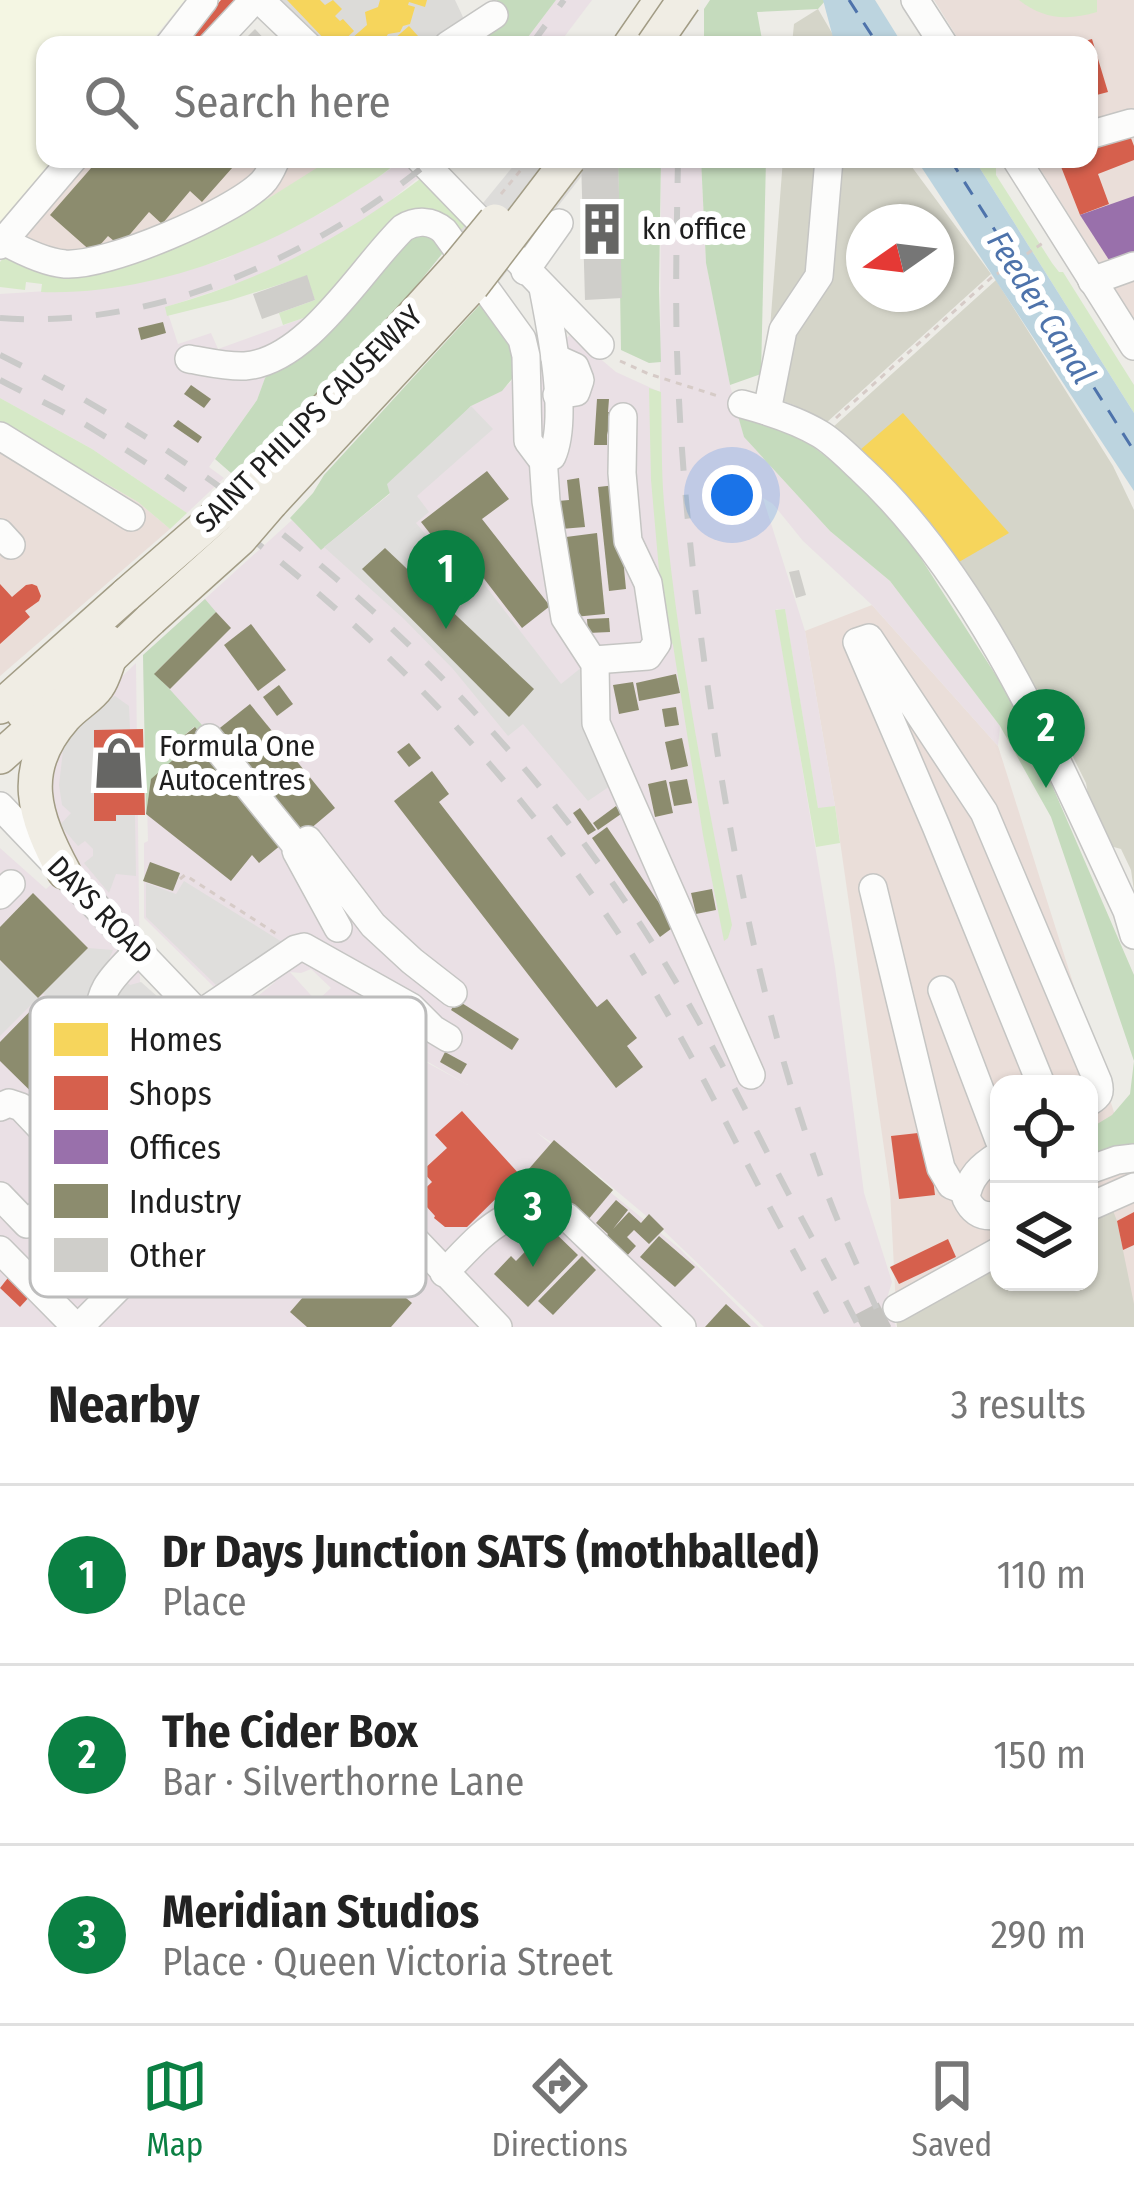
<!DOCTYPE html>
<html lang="en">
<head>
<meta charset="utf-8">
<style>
	:root { --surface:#fff; --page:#f6f6f6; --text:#222; --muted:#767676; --line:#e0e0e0; --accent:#0b8043 }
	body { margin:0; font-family:"Fira Sans Condensed",sans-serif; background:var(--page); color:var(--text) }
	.controls { position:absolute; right:36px; bottom:36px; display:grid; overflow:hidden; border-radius:24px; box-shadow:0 3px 9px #0004 }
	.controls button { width:108px; height:108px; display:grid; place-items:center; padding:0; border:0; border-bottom:3px solid var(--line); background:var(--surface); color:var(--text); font:60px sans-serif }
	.compass { position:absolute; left:846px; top:204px; width:108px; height:108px; border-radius:50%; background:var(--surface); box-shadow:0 3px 9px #0004; rotate:256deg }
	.you { position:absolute; left:732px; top:495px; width:42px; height:42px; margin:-30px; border:9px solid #fff; border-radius:50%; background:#1a73e8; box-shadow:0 0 0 18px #1a73e833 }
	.badge { display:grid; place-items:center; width:78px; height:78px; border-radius:50%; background:var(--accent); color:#fff; font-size:39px; font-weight:700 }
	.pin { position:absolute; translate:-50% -99px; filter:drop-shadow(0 3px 6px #0008) }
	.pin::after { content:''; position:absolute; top:63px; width:42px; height:36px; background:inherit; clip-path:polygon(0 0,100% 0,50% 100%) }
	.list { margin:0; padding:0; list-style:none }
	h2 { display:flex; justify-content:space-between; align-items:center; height:156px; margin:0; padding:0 48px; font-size:51px }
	h2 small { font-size:39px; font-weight:400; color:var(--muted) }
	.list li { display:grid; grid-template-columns:78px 1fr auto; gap:36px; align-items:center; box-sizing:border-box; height:180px; padding:0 48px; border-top:3px solid var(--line) }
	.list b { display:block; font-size:45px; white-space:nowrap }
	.list p { margin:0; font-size:39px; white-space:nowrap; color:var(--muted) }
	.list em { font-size:39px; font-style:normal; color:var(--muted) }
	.icon { flex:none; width:66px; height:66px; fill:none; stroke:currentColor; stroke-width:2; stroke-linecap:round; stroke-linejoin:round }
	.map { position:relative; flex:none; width:1134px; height:1327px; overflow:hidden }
	.search { position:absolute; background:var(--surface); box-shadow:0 3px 9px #0004; left:36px; right:36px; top:36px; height:132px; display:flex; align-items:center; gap:30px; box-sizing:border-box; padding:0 42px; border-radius:24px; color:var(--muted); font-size:45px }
	.sheet { height:696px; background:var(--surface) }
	nav { display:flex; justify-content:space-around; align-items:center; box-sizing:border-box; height:168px; border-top:3px solid var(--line); background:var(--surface); font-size:33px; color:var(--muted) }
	nav a { display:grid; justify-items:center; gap:6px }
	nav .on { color:var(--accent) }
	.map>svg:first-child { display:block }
	.residential { fill:#dcdbd8 }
	.commercial { fill:#eaded9; fill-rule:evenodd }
	.industrial { fill:#eae0e5; fill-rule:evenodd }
	.education { fill:#f4f6e3 }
	.construction { fill:#d5d5c9; fill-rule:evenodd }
	.grass { fill:#d6e9c7 }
	.forest { fill:#c5dbbd }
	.parking { fill:#dfdedc }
	.water { fill:#bcd4df }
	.pier { fill:#dddcda }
	.homes { fill:#f6d55c }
	.shops { fill:#d6604d }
	.offices { fill:#9970ab }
	.industry { fill:#8c8c6e }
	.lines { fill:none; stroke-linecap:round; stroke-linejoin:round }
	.ferry { stroke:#4e73ab; stroke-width:3; stroke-dasharray:15 12; stroke-linecap:butt }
	.building { fill:#cfceca }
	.minor-tunnel { stroke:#c4c3bf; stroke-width:27; stroke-dasharray:27 14; stroke-linecap:butt }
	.minor-casing { stroke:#c5c5c3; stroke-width:30 }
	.major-casing { stroke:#a29c85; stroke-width:36 }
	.path { stroke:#d6cbc7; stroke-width:3; stroke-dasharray:6 6; stroke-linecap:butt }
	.minor { stroke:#fcfcfb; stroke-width:27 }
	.major { stroke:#f0ede4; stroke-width:33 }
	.rail { stroke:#cacac9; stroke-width:6; stroke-dasharray:24 24; stroke-linecap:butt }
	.major-bridge-casing { stroke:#a29c85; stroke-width:36; stroke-linecap:butt }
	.path-bridge { stroke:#d6cbc7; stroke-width:3; stroke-dasharray:6 6; stroke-linecap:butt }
	.major-bridge { stroke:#f0ede4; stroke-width:33 }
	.labels { text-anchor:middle; stroke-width:12; stroke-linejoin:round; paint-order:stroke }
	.poi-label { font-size:30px; fill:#1e1e1e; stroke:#fff; text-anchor:start }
	.street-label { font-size:30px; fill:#1e1e1e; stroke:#fff }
	.water-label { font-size:33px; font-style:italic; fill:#4e73ab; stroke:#fff }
	.key { fill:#fff; stroke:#bcbcbc; stroke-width:3 }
	.key-label { font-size:33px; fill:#1e1e1e }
</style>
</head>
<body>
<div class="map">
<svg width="1134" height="1327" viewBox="0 0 1134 1327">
	<rect width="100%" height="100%" fill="#edece7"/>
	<polygon class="residential" points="278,0 455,0 469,30 454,45 321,45"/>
	<g class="commercial">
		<polygon points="934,0 1134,0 1134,319 1034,159 1089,159 1089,45 962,45"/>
		<polygon points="86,159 313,159 318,169 269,198 218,223 22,265 4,257"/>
		<polygon points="0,422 138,502 170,529 0,676"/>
		<path d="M872,605L998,746L1131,1166L1134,1167V1327H897L890,1190L835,806L805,631ZM999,1084H1089V1282H999Z"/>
	</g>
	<g class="industrial">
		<polygon points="556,0 592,0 558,45 522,45"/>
		<path d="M401,159H446L441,163L438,162L380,209L329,242L251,279L166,307L178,344L211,333L218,349L320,312L398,223L419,214L430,213L440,215L450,225L531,339L535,354L558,336L560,344L571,334L616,372L660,392L661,159H701L706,263L730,385L744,437L830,531L890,581L1000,726L998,746L872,605L803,541L773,504L763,498L805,631L835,806L818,809L785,610L776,609L835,967L864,1193L892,1282L887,1298L896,1327H764L663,1230L588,1167L536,1132L679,1248L759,1327H0V848L46,889L76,862L53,829L43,801L51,759L70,727L136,663L140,987L198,1045L275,982L260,959L215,988L144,918V843L148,841L143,655L292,520L321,549L390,494L387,484L471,406L501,391L513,380L518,357L507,325L444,240L433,232L424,231L410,234L314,340L277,364L265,378L257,400L209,467L224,478L187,513L92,449L0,398V294L110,287L189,270L225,259L323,212L389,170ZM311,969L331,988L319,999L468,1085L318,1003L290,972L301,973Z"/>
	</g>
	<polygon class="education" points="0,0 185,0 148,45 45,45 45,159 56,159 15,209 0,221"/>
	<g class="construction">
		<polygon points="818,9 839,45 792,45 794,24"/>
		<path d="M783,159H906L991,274L826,423L794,405L765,394ZM864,222H936V294H864Z"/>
		<polygon points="996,280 1113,466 1134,510 1134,891 1131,870 1121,849 1110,846 1091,811 1086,783 1068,747 832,428"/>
		<polygon points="1112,1208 1117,1221 1134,1304 1134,1327 897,1327 896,1316 999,1264 999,1282 1089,1282 1089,1219"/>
	</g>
	<g class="grass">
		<path d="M1019,0H1097V12C1067,21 1043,19 1019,0Z"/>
		<path d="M331,159H401C385,174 366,185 347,197C261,252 146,296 41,292L42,284L26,282L25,290L0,287V262L4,257L22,265L218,223L269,198Z"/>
		<polygon points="974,159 990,159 996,168 996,175 1052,263 1059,272 1063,272 1134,385 1134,413"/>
		<path d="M420,179L466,225L457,235L321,312L283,325L279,313L315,300L306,276L231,300L167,316L165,307C262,280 341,239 420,179Z"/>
		<path d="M649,388L661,392C662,429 661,466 664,503C677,645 704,786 732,925L728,938L724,941L703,835L673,645L664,627L651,480Z"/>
		<polygon points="0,398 92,449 187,513 170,529 138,502 0,422"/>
		<polygon points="785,609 818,808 835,806 840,843 816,847 775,610"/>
	</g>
	<g class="forest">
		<polygon points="497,0 556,0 522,45 456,45 506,22"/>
		<polygon points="710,0 823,0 825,1 818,9 757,12 763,45 704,45 704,9"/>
		<polygon points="618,159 661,159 659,289 661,362 649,363 621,350"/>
		<polygon points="701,159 766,159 761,374 730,385 706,263"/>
		<polygon points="423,231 446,249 392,316 290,425 231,473 215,459 257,400 265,378 277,364 403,239"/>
		<polygon points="486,298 507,325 516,374 502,391 471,406 390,493 321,550 290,518 313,493 324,475"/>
		<polygon points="738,416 802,438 852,477 906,535 1022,716 1134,975 1134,1148 1089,1160 1089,1129 1112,1115 1130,1094 1134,1061 1051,817 1000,726 890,581 830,531 744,437"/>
		<polygon points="205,599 216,612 155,673 211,735 205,740 194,727 167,750 174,759 151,780 146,814 143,655"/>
	</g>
	<g class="parking">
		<polygon points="471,406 493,429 417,496 429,512 416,523 442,554 454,545 561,684 582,667 616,782 588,801 523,724 508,736 453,669 404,619 324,547 390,494 387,484"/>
		<polygon points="115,696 129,706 130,729 94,730 94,820 115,821 116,815 135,815 136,876 116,874 109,893 84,863 93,856 93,849 85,841 78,846 60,825 71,813 62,805 59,785 65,733 96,706"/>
		<polygon points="184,881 282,942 216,985 146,917 146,883 176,894"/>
		<polygon points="88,948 113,950 107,964 130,985 141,982 185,1021 129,1079 43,993"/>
		<polygon points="0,961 38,998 0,1036"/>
	</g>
	<g class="water">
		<polygon points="823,0 875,0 903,45 835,45"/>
		<polygon points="916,159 974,159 1134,413 1134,491"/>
	</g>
	<polygon class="pier" points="519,159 595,159 483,302 448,246"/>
	<g class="homes">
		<polygon points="287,0 320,0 325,5 333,0 342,9 335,16 340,21 343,19 354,31 339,45 330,45"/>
		<polygon points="380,0 427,0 425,7 409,2 408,5 415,7 410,24 403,26 400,32 388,34 381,45 344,45 367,25 365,12 378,7"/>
		<polygon points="409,26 418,36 407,45 387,45"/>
		<polygon points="903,413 1009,533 959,562 860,450"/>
	</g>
	<g class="shops">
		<polygon points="221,0 241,0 201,45 192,45 186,40"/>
		<polygon points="1092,39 1108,92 1089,97 1089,45 1074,44"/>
		<polygon points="1129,133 1134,146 1134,160 1098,174 1109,204 1080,215 1058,159 1089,159 1089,148"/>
		<polygon points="0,584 12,597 26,585 32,584 37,586 41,596 39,601 25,611 30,617 0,644"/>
		<polygon points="143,729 145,815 116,815 116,821 94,821 94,730"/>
		<polygon points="462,1111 520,1175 467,1227 445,1227 434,1218 435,1216 417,1196 432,1182 422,1171 447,1148 435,1135"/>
		<polygon points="927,1132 935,1195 899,1199 891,1136"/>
		<polygon points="1134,1212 1134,1245 1123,1250 1117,1221"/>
		<polygon points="70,1213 91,1234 51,1276 29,1255"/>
		<polygon points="948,1239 956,1257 899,1284 890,1267"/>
		<polygon points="11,1274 32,1294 20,1307 0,1288"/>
	</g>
	<polygon class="offices" points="1134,196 1134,253 1109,260 1080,215"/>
	<g class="industry">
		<polygon points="99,159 240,159 202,202 190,191 162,224 149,212 120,246 108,236 93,253 50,215"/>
		<polygon points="163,322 166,333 141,340 138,328"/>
		<polygon points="191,385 211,399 204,408 184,394"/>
		<polygon points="597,399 609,399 608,412 616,413 615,436 608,435 607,431 607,445 594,445"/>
		<polygon points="178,420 202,437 198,443 173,426"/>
		<polygon points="487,471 509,499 482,519 550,606 522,628 455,541 443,550 421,522"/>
		<polygon points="579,478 585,527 561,529 558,501 569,500 567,480"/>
		<polygon points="616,485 626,589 609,591 598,487"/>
		<polygon points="597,533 605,614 574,617 566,537"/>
		<polygon points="385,548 534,689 509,717 362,569"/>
		<polygon points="216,612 231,628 170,689 154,674"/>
		<polygon points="609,618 610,632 588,633 587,619"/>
		<polygon points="251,624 286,670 258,691 224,645"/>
		<polygon points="676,674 680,693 639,701 636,683"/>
		<polygon points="633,682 639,710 619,714 613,685"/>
		<polygon points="279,685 293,704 277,716 263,697"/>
		<polygon points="250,704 335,808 297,840 211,735"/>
		<polygon points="676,707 679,725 665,727 662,709"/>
		<polygon points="195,727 287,840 259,863 252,855 231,881 146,814 151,779 174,759 166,750"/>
		<polygon points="682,738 688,766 671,770 665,742"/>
		<polygon points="409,743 421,758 409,767 397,752"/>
		<polygon points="432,771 449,794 439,802 597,1007 607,999 637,1038 627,1046 643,1067 616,1088 394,801"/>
		<polygon points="687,779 692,803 674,806 669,782"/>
		<polygon points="666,780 673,813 655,817 648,784"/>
		<polygon points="616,806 621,814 598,830 593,823"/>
		<polygon points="580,808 596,830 588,835 573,813"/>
		<polygon points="607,827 675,926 660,937 592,838"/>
		<polygon points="150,862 180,873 173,891 143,881"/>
		<polygon points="712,889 716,910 696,914 691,893"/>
		<polygon points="33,893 88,948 38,998 0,960 0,927"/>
		<polygon points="45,996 150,1099 153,1097 188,1132 131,1190 0,1061 0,1042"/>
		<polygon points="457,1000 519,1039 512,1050 451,1010"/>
		<polygon points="445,1052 467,1064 461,1074 440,1062"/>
		<polygon points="554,1140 613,1190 587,1221 527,1171"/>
		<polygon points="616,1200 628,1210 613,1229 629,1212 641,1223 649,1214 664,1229 649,1244 634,1230 627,1237 636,1246 625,1258 605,1238 608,1234 596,1223"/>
		<polygon points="549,1227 578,1255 528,1307 494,1274 511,1256 516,1261"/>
		<polygon points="659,1236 695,1267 675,1287 640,1257"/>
		<polygon points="372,1245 411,1280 400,1293 412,1303 391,1327 307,1327 290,1312 346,1248 360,1260"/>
		<polygon points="582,1256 596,1270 553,1315 538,1301"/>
		<polygon points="726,1304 751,1327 705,1327"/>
	</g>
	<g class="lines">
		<g class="ferry">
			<polyline points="849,0 878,45"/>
			<polyline points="950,159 1134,451"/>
		</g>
	</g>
	<g class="building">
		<polygon points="255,29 270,45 239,45"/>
		<polygon points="581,159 618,159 622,298 585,300"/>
		<polygon points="307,275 315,300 262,319 253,294"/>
		<polygon points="799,570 806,595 796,598 789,572"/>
	</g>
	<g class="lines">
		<polyline class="minor-tunnel" points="861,1327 897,1308"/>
		<g class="minor-casing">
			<g id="minor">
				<polyline points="260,0 307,45"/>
				<polyline points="915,0 944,45"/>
				<polyline points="169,45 204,0"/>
				<polyline points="212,45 254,0"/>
				<polyline points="448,45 494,15"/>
				<polyline points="1089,135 1131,123"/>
				<polyline points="420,159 600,345"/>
				<polyline points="1016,159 1134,346"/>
				<path d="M4,241C22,251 44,262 65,264C107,267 232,213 262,183C269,176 272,168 276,159"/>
				<polyline points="0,245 73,159"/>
				<polyline points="525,271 559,223"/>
				<polyline points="1092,281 1134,266"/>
				<polyline points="555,358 575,367 580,380 576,392 557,395"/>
				<path d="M189,359C207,362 227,367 245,366C308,361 360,270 403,228C416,220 432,220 444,231L522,339L526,356L528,441L540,457L552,456C569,418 551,329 543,288"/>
				<path d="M742,404C768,411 797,420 820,434C835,443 849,458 862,470C982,581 1058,764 1127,911L1134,935"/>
				<polyline points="767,411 783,330 819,276 829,159"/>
				<polyline points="0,436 131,517"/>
				<polyline points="543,457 546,501 565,618 595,664 596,723 751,1075"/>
				<polyline points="0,533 11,545"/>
				<polyline points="594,660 648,656 657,643 648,583 628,541 622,473 623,417"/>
				<polyline points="209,738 298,848"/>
				<polyline points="0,806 498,1327"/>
				<polyline points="873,888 941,1168 951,1185 967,1191"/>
				<polyline points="0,895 11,884"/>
				<polyline points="338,928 296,851 308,840 373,925 412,961 453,993"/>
				<polyline points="942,990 999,1140"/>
				<polyline points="200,1014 296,949 304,947 411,1007 433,1029 448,1038"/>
				<path d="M1041,1084L936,826L857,642L869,638L984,812L1098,1082C1101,1093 1099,1096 1089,1102"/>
				<polyline points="0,1107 9,1103 21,1107 97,1187 111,1206"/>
				<path d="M999,1155C981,1166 969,1177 966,1198C973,1213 983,1218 999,1215"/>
				<polyline points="1089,1170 1117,1160 1134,1158"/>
				<path d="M0,1196L27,1224C37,1216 48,1205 60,1199C81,1189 113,1213 136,1220C162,1197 213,1166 199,1125L101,1024C94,990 117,973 139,950"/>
				<polyline points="1089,1207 1134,1187"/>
				<polyline points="0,1250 76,1327"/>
				<path d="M444,1273C481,1236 510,1195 567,1217L682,1327"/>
				<polyline points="897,1308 999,1251"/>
				<polyline points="79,1327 293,1112"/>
			</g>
		</g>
		<g class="major-casing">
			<g id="major">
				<polyline points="630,45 661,0"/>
				<polyline points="250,487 372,361 458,266"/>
				<polyline points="271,503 472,286"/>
				<polyline points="95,672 151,619"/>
				<polyline points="0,707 127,594"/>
				<polyline points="23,713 107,641"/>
				<polyline points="0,757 57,706"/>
				<path d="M64,872C34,816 18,770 64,718C74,706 90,698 98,686C103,679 106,668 109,660"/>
			</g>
		</g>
		<g class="path">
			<polyline points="620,361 649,374 718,396"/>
			<polyline points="836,418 991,278 1043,243"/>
			<polyline points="180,879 185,875 278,935"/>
		</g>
		<use href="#minor" class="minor"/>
		<use href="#major" class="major"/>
		<g class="rail">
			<polyline points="531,45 564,0"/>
			<polyline points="670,45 672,0"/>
			<path d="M678,159C677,223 675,287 677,351C681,485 697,618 717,750C741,901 773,1050 827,1193C844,1238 865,1283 885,1327"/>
			<path d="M0,318C156,330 315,256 433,159"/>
			<path d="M0,355C251,478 478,680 633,913C685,991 728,1075 770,1158C799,1215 830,1270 859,1327"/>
			<path d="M0,380C32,397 66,412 96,431C300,556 477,724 611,922C667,1005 711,1094 757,1183C782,1231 809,1279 834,1327"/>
		</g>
		<g class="major-bridge-casing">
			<g id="major-bridge">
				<polyline points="653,45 684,0"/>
				<polyline points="458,266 495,221"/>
				<polyline points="472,286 569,159"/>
				<polyline points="127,594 250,487"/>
				<polyline points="151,619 240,539 271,503"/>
			</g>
		</g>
		<polyline class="path-bridge" points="501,194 530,159"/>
		<use href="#major-bridge" class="major-bridge"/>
	</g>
	<defs>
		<g id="building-bare" transform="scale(4.14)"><path d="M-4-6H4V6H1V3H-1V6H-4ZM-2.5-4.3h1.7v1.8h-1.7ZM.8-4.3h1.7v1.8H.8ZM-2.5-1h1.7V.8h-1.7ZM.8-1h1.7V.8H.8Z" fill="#666664" stroke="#fff" stroke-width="2.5" paint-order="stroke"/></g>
		<g id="shop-bare" transform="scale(4.14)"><path d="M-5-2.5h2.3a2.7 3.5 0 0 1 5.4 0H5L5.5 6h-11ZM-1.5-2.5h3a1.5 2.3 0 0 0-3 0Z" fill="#666664" stroke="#fff" stroke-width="2.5" paint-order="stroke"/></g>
	</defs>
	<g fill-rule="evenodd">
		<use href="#building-bare" x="602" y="229"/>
		<use href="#shop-bare" x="119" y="763"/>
	</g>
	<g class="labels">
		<g class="poi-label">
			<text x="642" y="239">kn office</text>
			<text x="159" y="756">Formula One<tspan x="159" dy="34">Autocentres</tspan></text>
		</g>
		<g class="street-label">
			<text transform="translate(309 419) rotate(-45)" y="10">SAINT PHILIPS CAUSEWAY</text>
			<text transform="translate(100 910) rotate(46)" y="10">DAYS ROAD</text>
		</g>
		<g class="water-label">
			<text transform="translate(1042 307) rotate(58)" y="12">Feeder Canal</text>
		</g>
	</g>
	<rect x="30" y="997" width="396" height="300" rx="18" class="key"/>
	<rect x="54" y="1023" width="54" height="33" fill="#f6d55c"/>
	<rect x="54" y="1076" width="54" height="34" fill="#d6604d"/>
	<rect x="54" y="1130" width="54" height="34" fill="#9970ab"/>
	<rect x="54" y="1184" width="54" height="34" fill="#8c8c6e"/>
	<rect x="54" y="1238" width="54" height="34" fill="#cfceca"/>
	<g class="key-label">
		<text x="129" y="1051">Homes</text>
		<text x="129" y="1105">Shops</text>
		<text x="129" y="1159">Offices</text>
		<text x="129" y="1213">Industry</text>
		<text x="129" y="1267">Other</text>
	</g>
</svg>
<div class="controls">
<button><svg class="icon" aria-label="locate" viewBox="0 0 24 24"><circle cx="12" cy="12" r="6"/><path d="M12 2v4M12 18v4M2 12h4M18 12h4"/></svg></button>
<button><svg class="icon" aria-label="layers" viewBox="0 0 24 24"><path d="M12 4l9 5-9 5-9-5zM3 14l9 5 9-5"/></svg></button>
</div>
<svg class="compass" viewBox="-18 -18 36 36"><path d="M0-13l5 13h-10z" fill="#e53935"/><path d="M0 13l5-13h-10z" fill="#767676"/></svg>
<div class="you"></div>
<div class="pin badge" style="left:446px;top:629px">1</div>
<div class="pin badge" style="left:1046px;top:788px">2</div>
<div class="pin badge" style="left:533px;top:1267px">3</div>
<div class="search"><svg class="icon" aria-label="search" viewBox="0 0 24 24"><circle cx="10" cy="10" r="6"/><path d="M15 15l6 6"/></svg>Search here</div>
</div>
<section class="sheet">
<h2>Nearby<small>3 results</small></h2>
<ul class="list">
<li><span class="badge">1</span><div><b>Dr Days Junction SATS (mothballed)</b><p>Place</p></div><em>110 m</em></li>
<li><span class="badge">2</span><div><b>The Cider Box</b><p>Bar · Silverthorne Lane</p></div><em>150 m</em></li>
<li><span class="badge">3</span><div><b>Meridian Studios</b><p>Place · Queen Victoria Street</p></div><em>290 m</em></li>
</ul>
</section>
<nav>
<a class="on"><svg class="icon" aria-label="map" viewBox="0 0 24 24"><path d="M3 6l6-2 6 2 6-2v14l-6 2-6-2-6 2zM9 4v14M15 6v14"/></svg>Map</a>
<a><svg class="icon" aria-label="directions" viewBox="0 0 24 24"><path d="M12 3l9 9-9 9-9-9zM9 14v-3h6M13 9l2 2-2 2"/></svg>Directions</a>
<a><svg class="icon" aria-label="saved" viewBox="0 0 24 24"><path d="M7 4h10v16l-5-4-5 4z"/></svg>Saved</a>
</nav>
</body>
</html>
